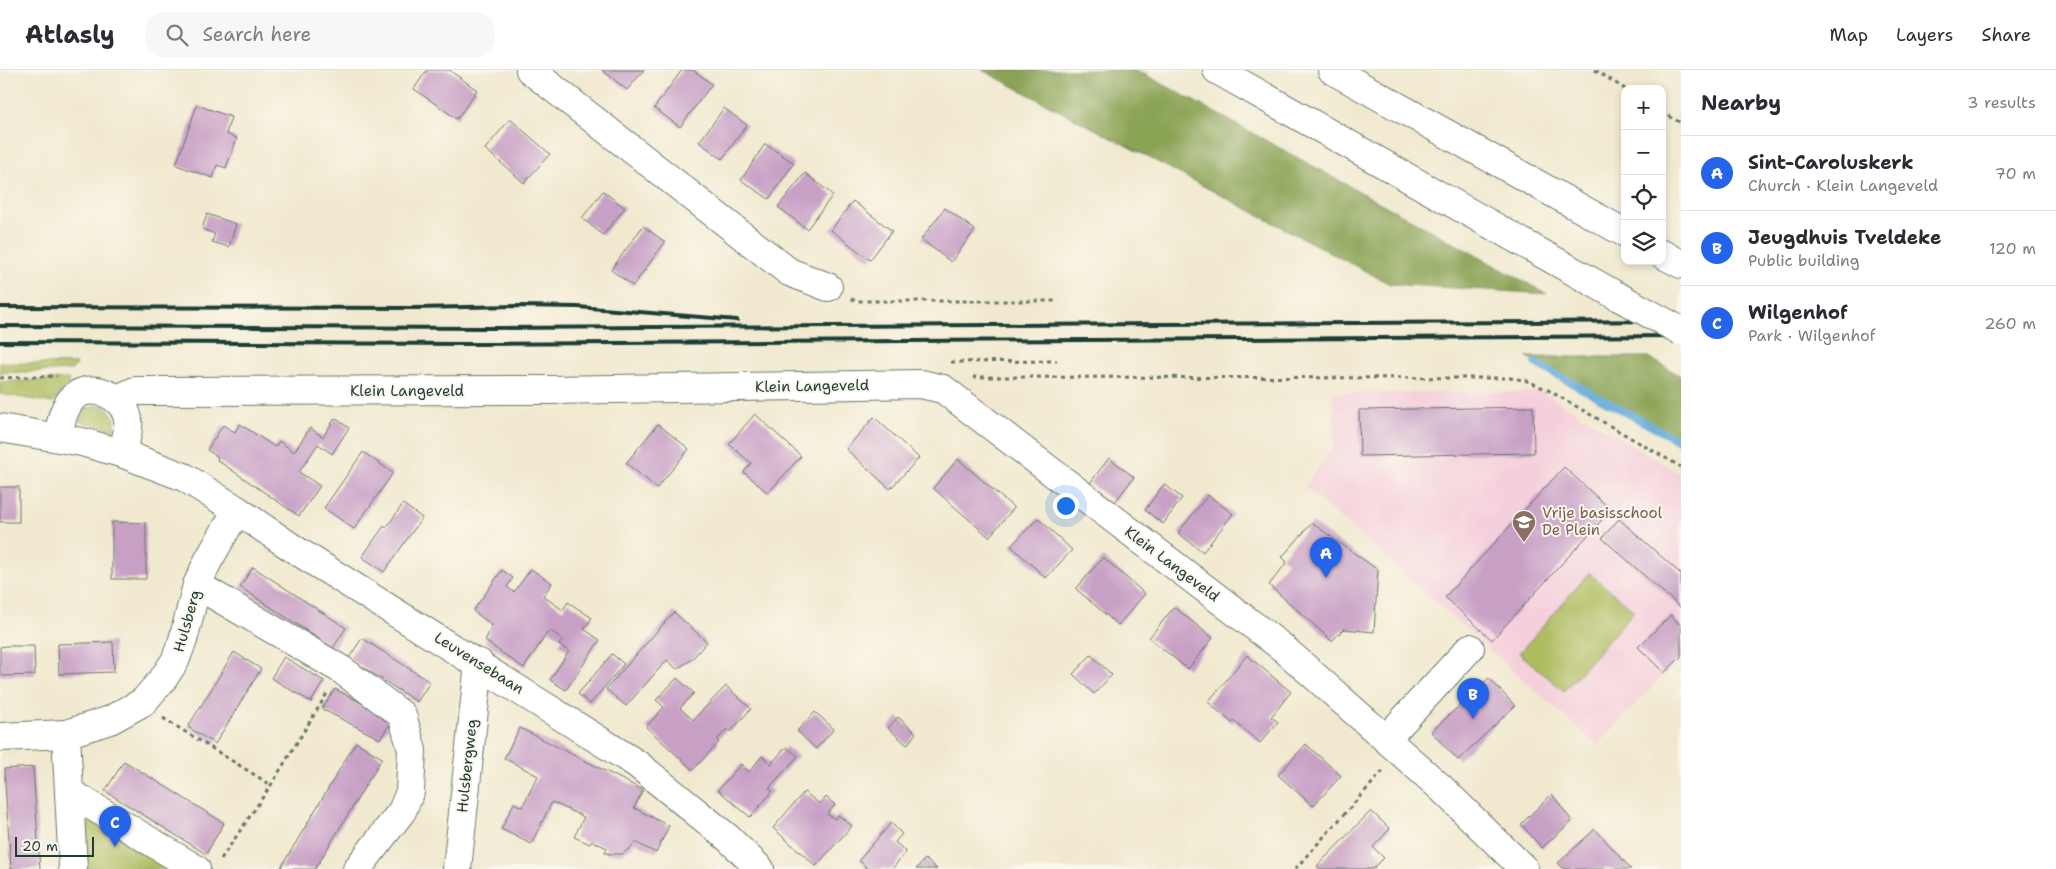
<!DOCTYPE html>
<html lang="en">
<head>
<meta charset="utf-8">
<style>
	:root { --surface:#fff; --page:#f7f7f7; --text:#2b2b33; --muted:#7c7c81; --line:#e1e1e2; --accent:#2563eb }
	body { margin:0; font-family:"Shantell Sans",sans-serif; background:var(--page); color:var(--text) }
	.controls { position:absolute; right:15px; top:15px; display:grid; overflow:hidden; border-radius:10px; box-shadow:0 2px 8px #0003 }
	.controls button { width:45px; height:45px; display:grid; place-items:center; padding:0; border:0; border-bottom:1px solid var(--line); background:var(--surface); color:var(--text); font:25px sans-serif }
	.scale { position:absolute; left:15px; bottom:12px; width:79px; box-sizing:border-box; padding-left:5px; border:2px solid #1f3d34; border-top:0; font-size:14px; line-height:18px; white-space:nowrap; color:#1f3d34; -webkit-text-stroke:4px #fbf7ec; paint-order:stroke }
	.you { position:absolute; left:1065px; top:435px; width:18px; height:18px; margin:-12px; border:4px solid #fff; border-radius:50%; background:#1a73e8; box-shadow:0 0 0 8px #1a73e833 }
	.badge { display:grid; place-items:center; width:32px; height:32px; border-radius:50%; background:var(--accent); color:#fff; font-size:16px; font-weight:700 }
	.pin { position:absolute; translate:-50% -41px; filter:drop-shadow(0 1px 2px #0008) }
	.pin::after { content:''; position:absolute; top:26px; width:18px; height:15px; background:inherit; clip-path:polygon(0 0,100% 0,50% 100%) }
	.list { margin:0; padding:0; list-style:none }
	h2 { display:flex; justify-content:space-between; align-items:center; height:65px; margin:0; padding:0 20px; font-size:21px }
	h2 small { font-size:16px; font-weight:400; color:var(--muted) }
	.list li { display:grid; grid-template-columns:32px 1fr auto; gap:15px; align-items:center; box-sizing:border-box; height:75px; padding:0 20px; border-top:1px solid var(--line) }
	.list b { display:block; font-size:19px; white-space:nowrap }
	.list p { margin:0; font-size:16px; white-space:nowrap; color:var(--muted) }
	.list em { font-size:16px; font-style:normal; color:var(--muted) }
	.icon { flex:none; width:28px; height:28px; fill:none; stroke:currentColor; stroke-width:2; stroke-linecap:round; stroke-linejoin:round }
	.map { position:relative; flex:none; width:1681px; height:799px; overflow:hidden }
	header { display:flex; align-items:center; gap:30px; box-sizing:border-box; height:70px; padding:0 25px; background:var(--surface); border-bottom:1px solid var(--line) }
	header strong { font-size:24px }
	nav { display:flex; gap:28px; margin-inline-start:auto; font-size:18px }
	.search { width:350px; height:45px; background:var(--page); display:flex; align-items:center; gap:12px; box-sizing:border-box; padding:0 18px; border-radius:20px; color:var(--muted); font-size:19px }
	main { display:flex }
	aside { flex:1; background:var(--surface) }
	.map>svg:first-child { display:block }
	.built { fill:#f5cfdb }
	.green { fill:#aebb5e; stroke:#667c49 }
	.forest { fill:#8aa355; stroke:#547044 }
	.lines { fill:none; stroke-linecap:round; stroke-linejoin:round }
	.stream { stroke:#63abda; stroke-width:8 }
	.building { fill:#c8a0c6 }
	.minor-casing { stroke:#68796a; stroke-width:30 }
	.tertiary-casing { stroke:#68796a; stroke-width:30 }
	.motorway-casing { stroke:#68796a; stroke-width:30 }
	.path { stroke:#68796a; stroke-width:3; stroke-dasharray:4 4; stroke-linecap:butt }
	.minor { stroke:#fff; stroke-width:28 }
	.tertiary { stroke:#fff; stroke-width:28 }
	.motorway { stroke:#fff; stroke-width:28 }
	.rail { stroke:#1f3d34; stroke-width:4 }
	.motorway-bridge-casing { stroke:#68796a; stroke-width:30; stroke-linecap:butt }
	.motorway-bridge { stroke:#fff; stroke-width:28 }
	.labels { text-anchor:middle; stroke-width:4; stroke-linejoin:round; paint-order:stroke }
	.street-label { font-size:15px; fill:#1f3d34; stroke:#fbf7ec }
	.education-label { font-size:15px; fill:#785e54; stroke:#fbf7ec; text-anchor:start }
</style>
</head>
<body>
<header>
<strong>Atlasly</strong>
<div class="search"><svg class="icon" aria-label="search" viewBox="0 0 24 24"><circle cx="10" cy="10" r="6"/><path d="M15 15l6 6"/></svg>Search here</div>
<nav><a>Map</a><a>Layers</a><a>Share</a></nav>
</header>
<main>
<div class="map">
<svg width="1681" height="799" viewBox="0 0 1681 799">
	<rect width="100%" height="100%" fill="#fbf7ec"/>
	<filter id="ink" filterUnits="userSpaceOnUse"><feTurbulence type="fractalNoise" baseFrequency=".02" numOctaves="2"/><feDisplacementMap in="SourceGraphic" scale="10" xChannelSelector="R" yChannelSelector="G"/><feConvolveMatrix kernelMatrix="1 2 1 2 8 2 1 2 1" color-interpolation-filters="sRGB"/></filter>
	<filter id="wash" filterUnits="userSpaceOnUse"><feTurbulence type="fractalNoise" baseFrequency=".0096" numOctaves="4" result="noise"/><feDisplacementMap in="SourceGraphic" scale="20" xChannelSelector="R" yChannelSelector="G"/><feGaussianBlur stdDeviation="1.12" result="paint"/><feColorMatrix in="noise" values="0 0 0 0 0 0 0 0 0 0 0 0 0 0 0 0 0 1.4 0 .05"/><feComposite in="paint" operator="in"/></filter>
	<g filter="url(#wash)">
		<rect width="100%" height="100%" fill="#f1e9cf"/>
		<polygon class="built" points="1542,322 1681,404 1681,587 1597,675 1305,417 1334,376 1333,323"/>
		<g class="green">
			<polygon points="0,293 77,294 72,300 0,303"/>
			<polygon points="69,309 69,314 53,333 0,324 0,312"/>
			<polygon points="98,335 108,338 115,349 114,360 79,351 86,339"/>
			<polygon points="1589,503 1634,541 1564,621 1519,583"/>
			<polygon points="94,750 180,799 86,799 86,756"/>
		</g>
		<g class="forest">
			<polygon points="982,0 1137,0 1547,224 1390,214"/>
			<polygon points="1527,287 1648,287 1681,306 1681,373"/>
		</g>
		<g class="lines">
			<polyline class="stream" points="1535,293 1681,372"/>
		</g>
		<g id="blocks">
			<g class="building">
				<polygon points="427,0 449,0 477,20 457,49 414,19"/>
				<polygon points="602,0 644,0 627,20"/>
				<polygon points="682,0 693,0 712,14 680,57 654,38"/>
				<polygon points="197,35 231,47 226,64 237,68 226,98 217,95 213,108 176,95"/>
				<polygon points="724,38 747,55 722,89 699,72"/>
				<polygon points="510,49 550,84 524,113 485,79"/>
				<polygon points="765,74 794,93 769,129 741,110"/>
				<polygon points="805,103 833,125 807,159 778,137"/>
				<polygon points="603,121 625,138 603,165 582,148"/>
				<polygon points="853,131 892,161 870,190 831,160"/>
				<polygon points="945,138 975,160 951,192 921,169"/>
				<polygon points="207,144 236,154 229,177 212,172 215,164 202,159"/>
				<polygon points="643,156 665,172 633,216 611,200"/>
				<polygon points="1533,337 1534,383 1360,386 1359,340"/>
				<polygon points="755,344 801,386 768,423 744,402 751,393 729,374"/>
				<polygon points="874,347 919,388 890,419 846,379"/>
				<polygon points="335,348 349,358 332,384 318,374 299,402 320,416 299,446 217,390 218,387 207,380 223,355 235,362 240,354 275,377 279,371 294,382 310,358 323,367"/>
				<polygon points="658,354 689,379 657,418 626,393"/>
				<polygon points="363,382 393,403 354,459 324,438"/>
				<polygon points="1109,388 1134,407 1115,432 1090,413"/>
				<polygon points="958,389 1014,438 989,467 933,418"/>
				<polygon points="1564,397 1611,440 1492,570 1445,527"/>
				<polygon points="1164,414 1182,428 1163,454 1145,440"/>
				<rect x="0" y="417" width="19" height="35"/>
				<polygon points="1208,425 1233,444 1203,482 1178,463"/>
				<polygon points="403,434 422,448 384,502 362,487 384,456 386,458"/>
				<polygon points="1038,448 1072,480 1046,508 1011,476"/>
				<polygon points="1619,449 1681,504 1681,538 1602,468"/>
				<polygon points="112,452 146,453 146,509 112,509"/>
				<polygon points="1312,453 1378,500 1374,562 1344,559 1332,571 1269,515 1287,492 1282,487"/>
				<polygon points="1103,487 1145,524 1118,555 1076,519"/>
				<polygon points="253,497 346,558 333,578 240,517"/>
				<polygon points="531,499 552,513 543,526 563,540 568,532 592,548 584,559 600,570 566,620 550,610 569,581 559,575 563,569 549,560 524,598 485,571 492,555 473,541 502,500 513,508 507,517 514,522"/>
				<polygon points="1174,537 1213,568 1188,599 1149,568"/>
				<polygon points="674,542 707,572 692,589 677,599 667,590 626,636 606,619"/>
				<polygon points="1671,545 1681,556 1681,587 1664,603 1638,577"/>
				<polygon points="362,568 430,612 417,632 349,588"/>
				<polygon points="113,572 114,602 59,604 58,574"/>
				<polygon points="6,576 34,576 35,605 0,606 0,577"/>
				<polygon points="234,582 261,599 215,674 188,657"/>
				<polygon points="612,584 624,594 590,634 578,624"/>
				<polygon points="1091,585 1112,605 1094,624 1073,604"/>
				<polygon points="1247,585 1291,622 1271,647 1278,652 1260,673 1234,651 1232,653 1208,632"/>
				<polygon points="284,587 324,611 311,632 271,608"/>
				<polygon points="677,608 694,623 680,638 693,650 726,616 751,639 730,662 727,659 717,670 719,672 693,700 646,657 664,637 656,630"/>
				<polygon points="1489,608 1515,636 1458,690 1431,662"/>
				<polygon points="335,619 393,649 380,669 322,639"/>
				<polygon points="815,642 834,659 816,679 797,661"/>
				<polygon points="898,647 916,663 907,675 888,658"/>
				<polygon points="520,658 643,720 634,738 669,756 656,783 635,772 632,777 622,784 611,784 605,783 607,778 592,771 590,774 574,767 584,747 552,732 531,774 501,759 514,733 522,737 538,706 504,688"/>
				<polygon points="356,672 382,688 367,713 315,799 280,799"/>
				<polygon points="1306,674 1341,706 1313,736 1278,705"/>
				<polygon points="786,677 798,686 769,718 773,721 750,747 718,720 741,694 749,702 762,686 771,694"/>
				<polygon points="124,691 224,753 206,784 105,721"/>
				<polygon points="33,697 40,799 11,799 4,699"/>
				<polygon points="804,722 820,734 826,727 835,735 827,744 835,749 838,745 852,756 816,796 773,758"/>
				<polygon points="1552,724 1572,751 1542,778 1521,754"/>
				<polygon points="1371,741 1390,759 1373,777 1384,788 1373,799 1321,799 1317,796"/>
				<polygon points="891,753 902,764 895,772 906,782 892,799 864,799 866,797 859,790"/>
				<polygon points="1595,759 1631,799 1564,799 1558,793"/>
				<polygon points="925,789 937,799 916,799"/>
			</g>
		</g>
	</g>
	<g filter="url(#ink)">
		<use href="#blocks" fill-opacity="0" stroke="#68796a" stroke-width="1"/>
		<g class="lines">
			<g class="minor-casing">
				<g id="minor">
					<polyline points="530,0 789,202 828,217"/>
					<polyline points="117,329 135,321 549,320 921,314 943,319 1283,578 1440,717 1524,799"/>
					<path d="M58,367C61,354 62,341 71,330C87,311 120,323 127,345C131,359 125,371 121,383"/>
					<polyline points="197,515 342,600 402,645 412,680 410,722 402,741 357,799"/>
					<polyline points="66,664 73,799"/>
					<polyline points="0,667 66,664 110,650 143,632 163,609 175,591 183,570 197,515 208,491 237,440"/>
					<polyline points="1386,669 1470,578"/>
					<polyline points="69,722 196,799"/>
					<polyline points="457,799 479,593"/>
				</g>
			</g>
			<g class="tertiary-casing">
				<polyline id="tertiary" points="0,358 82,372 121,383 184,407 237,440 294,479 637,694 728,768 760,799"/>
			</g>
			<g class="motorway-casing">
				<g id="motorway">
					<polyline points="1217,0 1619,227"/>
					<polyline points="1332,0 1625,163"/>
					<polyline points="1662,184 1681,194"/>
				</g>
			</g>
			<g class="path">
				<polyline points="1595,0 1625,19"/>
				<polyline points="1662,42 1681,53"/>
				<polyline points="851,229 856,231 1056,231"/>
				<polyline points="951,292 1057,291"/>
				<polyline points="973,307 1510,308 1525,310 1548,320 1681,397"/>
				<polyline points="0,308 57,306"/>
				<polyline points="163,648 271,715"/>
				<polyline points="221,789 271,715 328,622"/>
				<polyline points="1295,799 1383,701"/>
			</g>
			<use href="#minor" class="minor"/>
			<use href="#tertiary" class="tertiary"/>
			<use href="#motorway" class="motorway"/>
			<g class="rail">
				<polyline points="0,237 415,238 519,236 578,237 737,250"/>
				<polyline points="0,256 490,258 1681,251"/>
				<polyline points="0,272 468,274 1681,266"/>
			</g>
			<g class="motorway-bridge-casing">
				<polyline id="motorway-bridge" points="1619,227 1681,261"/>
			</g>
			<use href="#motorway-bridge" class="motorway-bridge"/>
		</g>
	</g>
	<defs>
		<g id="school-pin" transform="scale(1.25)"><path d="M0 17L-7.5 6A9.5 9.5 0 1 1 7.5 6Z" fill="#8d6e63" stroke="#fbf7ec"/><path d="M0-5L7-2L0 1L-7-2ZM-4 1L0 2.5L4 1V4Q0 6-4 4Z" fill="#fff"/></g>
	</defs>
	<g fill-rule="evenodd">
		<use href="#school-pin" x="1524" y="452"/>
	</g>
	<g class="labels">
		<g class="street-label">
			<text transform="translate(812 316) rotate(-1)" y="5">Klein Langeveld</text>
			<text x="407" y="326">Klein Langeveld</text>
			<text transform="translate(1172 494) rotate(37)" y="5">Klein Langeveld</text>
			<text transform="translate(187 551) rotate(-74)" y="5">Hulsberg</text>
			<text transform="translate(479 593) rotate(32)" y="5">Leuvensebaan</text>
			<text transform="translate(467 696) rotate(-84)" y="5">Hulsbergweg</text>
		</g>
		<g class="education-label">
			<text x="1542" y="448">Vrije basisschool<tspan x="1542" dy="17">De Plein</tspan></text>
		</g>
	</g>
</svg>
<div class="controls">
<button>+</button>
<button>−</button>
<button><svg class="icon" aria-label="locate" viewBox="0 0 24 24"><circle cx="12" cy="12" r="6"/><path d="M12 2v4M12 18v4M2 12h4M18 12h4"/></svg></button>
<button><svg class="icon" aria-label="layers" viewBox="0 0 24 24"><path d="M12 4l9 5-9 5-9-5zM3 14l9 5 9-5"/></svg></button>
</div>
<div class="scale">20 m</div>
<div class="you"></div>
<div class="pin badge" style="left:1326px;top:508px">A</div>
<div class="pin badge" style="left:1473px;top:649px">B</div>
<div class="pin badge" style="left:115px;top:777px">C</div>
</div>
<aside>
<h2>Nearby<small>3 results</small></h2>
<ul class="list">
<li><span class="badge">A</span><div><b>Sint-Caroluskerk</b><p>Church · Klein Langeveld</p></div><em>70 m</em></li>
<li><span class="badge">B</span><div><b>Jeugdhuis Tveldeke</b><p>Public building</p></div><em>120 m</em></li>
<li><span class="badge">C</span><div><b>Wilgenhof</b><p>Park · Wilgenhof</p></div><em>260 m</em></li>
</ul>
</aside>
</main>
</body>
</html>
